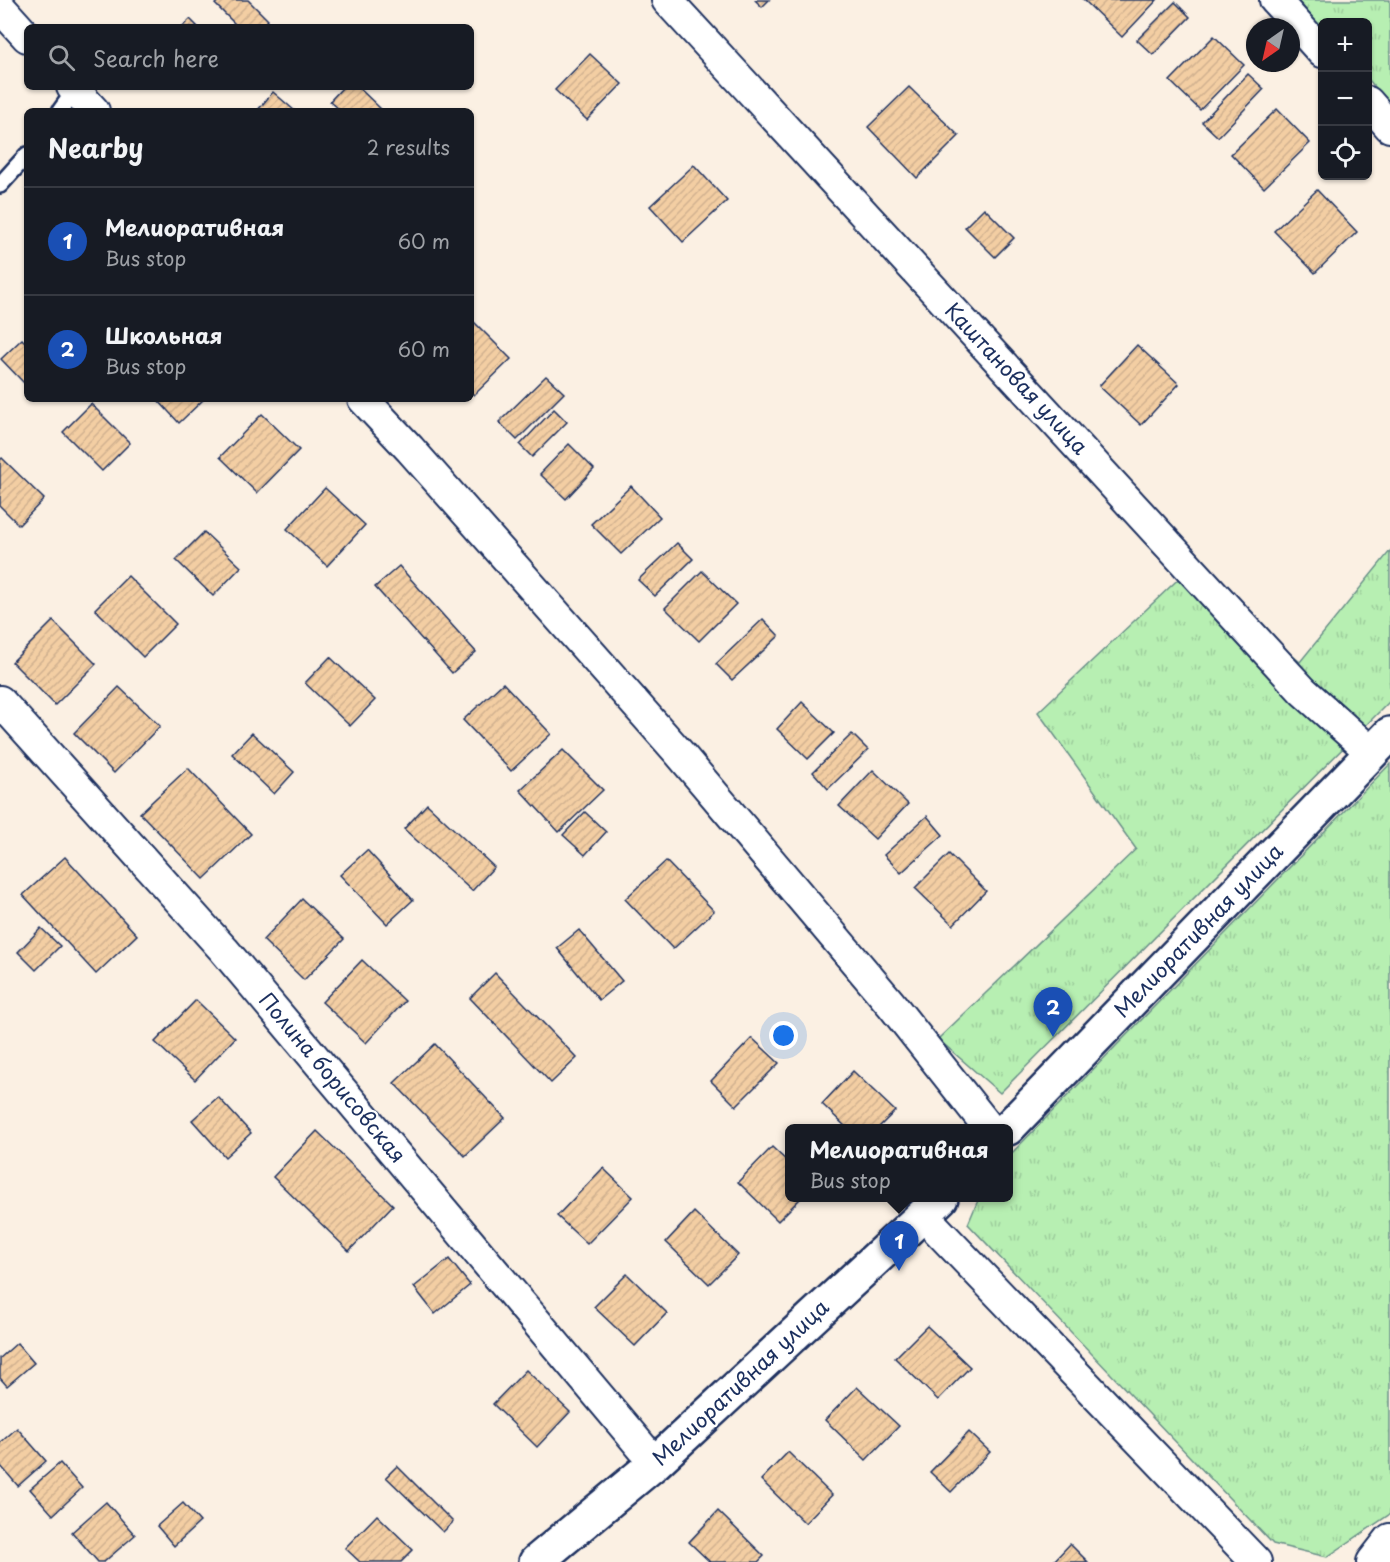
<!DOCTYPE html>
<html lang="en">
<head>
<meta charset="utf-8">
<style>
	:root { --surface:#171b24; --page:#242831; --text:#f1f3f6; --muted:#9ea1a6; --line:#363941; --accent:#b45309 }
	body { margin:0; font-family:"Playpen Sans",sans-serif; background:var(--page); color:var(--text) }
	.controls { position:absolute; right:18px; top:18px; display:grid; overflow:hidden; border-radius:9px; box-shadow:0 2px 4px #0004 }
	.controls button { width:54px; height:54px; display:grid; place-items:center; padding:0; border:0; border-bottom:2px solid var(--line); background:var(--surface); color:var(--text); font:30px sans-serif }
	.compass { position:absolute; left:1246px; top:18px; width:54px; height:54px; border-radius:50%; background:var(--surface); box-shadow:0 2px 4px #0004; rotate:214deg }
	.you { position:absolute; left:784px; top:1036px; width:21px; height:21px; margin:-15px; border:4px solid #fff; border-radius:50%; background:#1a73e8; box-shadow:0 0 0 9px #1a73e833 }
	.badge { display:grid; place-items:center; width:39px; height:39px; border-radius:50%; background:var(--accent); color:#fff; font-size:20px; font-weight:700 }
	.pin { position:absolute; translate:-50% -50px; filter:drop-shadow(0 2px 3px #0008) }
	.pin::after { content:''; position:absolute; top:32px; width:21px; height:18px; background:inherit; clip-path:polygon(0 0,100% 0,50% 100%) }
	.popup { position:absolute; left:785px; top:1124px; width:228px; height:78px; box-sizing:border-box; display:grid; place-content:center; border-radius:9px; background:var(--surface); filter:drop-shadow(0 2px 4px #0005); font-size:20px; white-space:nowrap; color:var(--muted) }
	.popup b { font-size:22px; color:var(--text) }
	.popup::after { content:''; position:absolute; left:50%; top:100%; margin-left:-12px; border:12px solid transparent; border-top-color:var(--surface) }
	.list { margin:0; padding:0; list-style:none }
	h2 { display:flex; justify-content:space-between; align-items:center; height:78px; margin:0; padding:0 24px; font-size:26px }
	h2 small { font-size:20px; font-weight:400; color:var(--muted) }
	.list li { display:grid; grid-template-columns:39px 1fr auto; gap:18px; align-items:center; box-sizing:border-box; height:108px; padding:0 24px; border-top:2px solid var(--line) }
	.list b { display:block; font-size:22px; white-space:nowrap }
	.list p { margin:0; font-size:20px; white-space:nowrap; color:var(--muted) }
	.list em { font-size:20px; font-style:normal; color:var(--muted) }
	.icon { flex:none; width:33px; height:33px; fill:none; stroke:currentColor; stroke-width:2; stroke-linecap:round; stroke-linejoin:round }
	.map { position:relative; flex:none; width:1390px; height:1562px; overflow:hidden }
	.search { position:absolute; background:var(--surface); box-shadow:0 2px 4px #0004; left:24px; top:24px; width:450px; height:66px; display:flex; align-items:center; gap:15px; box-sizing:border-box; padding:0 21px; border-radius:9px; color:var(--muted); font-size:22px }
	.panel { position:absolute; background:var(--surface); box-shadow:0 2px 4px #0004; left:24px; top:108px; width:450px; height:294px; border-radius:9px }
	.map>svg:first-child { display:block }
	.grass { fill:url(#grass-tufts); stroke:#698f88; stroke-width:1.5 }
	.building { fill:url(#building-hatch); stroke:#1b2f5e; stroke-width:1.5 }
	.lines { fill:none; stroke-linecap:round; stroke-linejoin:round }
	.service-casing { stroke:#1b2f5e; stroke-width:20 }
	.minor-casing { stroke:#1b2f5e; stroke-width:34 }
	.tertiary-casing { stroke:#1b2f5e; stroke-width:38 }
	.service { stroke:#fff; stroke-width:15 }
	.minor { stroke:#fff; stroke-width:30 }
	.tertiary { stroke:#fff; stroke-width:33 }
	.labels { text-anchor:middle; stroke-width:4.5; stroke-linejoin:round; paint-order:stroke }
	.street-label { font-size:21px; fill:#1b2f5e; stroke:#fff }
</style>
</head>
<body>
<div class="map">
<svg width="1390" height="1562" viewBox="0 0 1390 1562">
	<defs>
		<pattern id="grass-tufts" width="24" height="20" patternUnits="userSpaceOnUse" patternTransform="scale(1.5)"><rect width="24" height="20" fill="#b7efb2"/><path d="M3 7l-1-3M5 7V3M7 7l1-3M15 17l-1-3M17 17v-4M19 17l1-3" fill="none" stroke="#9dcd9c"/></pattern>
		<pattern id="building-hatch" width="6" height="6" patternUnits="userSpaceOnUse" patternTransform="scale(1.5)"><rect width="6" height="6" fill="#f3cea3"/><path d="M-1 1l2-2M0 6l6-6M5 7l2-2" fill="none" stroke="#d0b18f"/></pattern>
	</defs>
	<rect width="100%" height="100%" fill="#fbf0e3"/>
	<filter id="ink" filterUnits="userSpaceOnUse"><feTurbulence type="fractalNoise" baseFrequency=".0167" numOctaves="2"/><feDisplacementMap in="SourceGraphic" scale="12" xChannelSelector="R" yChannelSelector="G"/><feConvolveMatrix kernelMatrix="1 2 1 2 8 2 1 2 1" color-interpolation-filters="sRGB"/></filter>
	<g filter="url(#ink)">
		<g class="grass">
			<polygon points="1297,0 1390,0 1390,104 1368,79 1368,22 1322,22 1322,29"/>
			<polygon points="1390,551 1390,701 1000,1093 938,1039 1136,849 1038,712 1190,568 1300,662"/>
			<polygon points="1390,764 1390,1514 1327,1557 1273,1544 968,1224 979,1198 1008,1198 1009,1156"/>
		</g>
		<g class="building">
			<polygon points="220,0 248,0 268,20 261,27 238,27 215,4"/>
			<polygon points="755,0 769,0 762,7"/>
			<polygon points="1084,0 1157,0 1122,37"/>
			<polygon points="1175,2 1190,17 1153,55 1137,40"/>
			<polygon points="190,19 198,27 182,27"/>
			<polygon points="1214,36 1244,65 1200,110 1170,81"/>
			<polygon points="590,54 622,84 587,120 555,90"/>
			<polygon points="1248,74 1264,89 1218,137 1202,122"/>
			<polygon points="343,87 358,87 383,111 341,111 330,101"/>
			<polygon points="909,87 959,136 917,178 868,127"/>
			<polygon points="273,92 295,111 257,111"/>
			<polygon points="1277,109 1310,143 1264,188 1231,154"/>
			<polygon points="694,165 727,201 683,242 650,206"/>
			<polygon points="1317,190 1357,232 1315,273 1274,231"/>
			<polygon points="984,208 1014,238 995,257 965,227"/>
			<polygon points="471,319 511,359 474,395 471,392"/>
			<polygon points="22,339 27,344 27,380 24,383 1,359"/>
			<polygon points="1137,345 1179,384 1141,425 1099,386"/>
			<polygon points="546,376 564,393 517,440 499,422"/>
			<polygon points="157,399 204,399 179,423"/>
			<polygon points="91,404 130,443 102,471 63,432"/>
			<polygon points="554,409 567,422 532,457 520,445"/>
			<polygon points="262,414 299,450 257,493 220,457"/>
			<polygon points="569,444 594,469 566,499 540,474"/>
			<polygon points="2,458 44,499 19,525 0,506 0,460"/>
			<polygon points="631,486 660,517 621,554 591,524"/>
			<polygon points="325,488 365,525 327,566 287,529"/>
			<polygon points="204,532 241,567 213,596 176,560"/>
			<polygon points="677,543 693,559 655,596 638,580"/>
			<polygon points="399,566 476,652 452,673 375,587"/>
			<polygon points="702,571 736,604 699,641 665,608"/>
			<polygon points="128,576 176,624 143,657 95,609"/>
			<polygon points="763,619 779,636 732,680 716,664"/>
			<polygon points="53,621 96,664 55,705 12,662"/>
			<polygon points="330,657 375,700 350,726 305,683"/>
			<polygon points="503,683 551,734 511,771 463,720"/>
			<polygon points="119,687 160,726 114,773 74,733"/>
			<polygon points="802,702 834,733 808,759 777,729"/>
			<polygon points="252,733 294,772 274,794 232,754"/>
			<polygon points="852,734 868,750 828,789 813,772"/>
			<polygon points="563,750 603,790 559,832 520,790"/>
			<polygon points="188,768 251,834 204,879 140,813"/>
			<polygon points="873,770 908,804 875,839 839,806"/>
			<polygon points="427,804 494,867 472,891 404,829"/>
			<polygon points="585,812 606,832 585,855 563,835"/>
			<polygon points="927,816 943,835 901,873 884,855"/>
			<polygon points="367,850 413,900 387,924 340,875"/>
			<polygon points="949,854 986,891 953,925 915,888"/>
			<polygon points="65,857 137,935 96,974 23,895"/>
			<polygon points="666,861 714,911 673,949 625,899"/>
			<polygon points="302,899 344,939 304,980 263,940"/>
			<polygon points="41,928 60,946 36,970 18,952"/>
			<polygon points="579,930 622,981 599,1000 557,948"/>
			<polygon points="362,960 405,1001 366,1043 322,1002"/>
			<polygon points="495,973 577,1058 551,1083 470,998"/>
			<polygon points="196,1000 235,1038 195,1080 155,1042"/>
			<polygon points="752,1038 779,1063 736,1106 711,1081"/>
			<polygon points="435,1044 505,1118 465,1156 394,1083"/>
			<polygon points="853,1071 895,1111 878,1128 847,1128 822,1104"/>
			<polygon points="218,1097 251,1133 225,1157 192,1120"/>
			<polygon points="317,1131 393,1205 349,1251 273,1177"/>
			<polygon points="772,1147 790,1164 790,1198 801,1198 778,1221 738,1182"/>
			<polygon points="603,1168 633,1197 587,1244 557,1216"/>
			<polygon points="694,1212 738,1255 709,1284 666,1242"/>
			<polygon points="449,1259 470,1285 435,1314 414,1287"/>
			<polygon points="627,1274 667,1313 635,1346 594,1307"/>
			<polygon points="927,1326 970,1367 938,1400 895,1358"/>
			<polygon points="17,1343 34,1363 7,1386 0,1378 0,1358"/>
			<polygon points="526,1370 570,1412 537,1447 493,1404"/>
			<polygon points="857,1387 899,1426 866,1460 825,1420"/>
			<polygon points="17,1428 46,1461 18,1486 0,1465 0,1443"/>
			<polygon points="969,1432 990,1452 951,1492 930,1472"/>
			<polygon points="788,1452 832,1495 805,1523 761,1480"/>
			<polygon points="60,1463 82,1488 53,1515 30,1489"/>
			<polygon points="397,1466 453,1522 443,1532 386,1477"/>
			<polygon points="106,1502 135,1535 104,1562 98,1562 72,1532"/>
			<polygon points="183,1503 200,1522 174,1546 157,1526"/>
			<polygon points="718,1511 764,1556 758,1562 710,1562 689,1542"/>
			<polygon points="377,1515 413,1550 401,1562 360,1562 345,1548"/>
			<polygon points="1070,1544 1088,1562 1053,1562"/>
		</g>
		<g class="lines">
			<g class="service-casing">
				<g id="service">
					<polyline points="60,111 75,90"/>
					<polyline points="0,185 27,155"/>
				</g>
			</g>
			<g class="minor-casing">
				<g id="minor">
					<polyline points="667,0 1303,691 1372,753"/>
					<polyline points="1275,0 1322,52"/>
					<polyline points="0,7 27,37"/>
					<polyline points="72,87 94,111"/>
					<polyline points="1368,102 1390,127"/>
					<polyline points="363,399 410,449 680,754 891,1004 989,1128"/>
					<polyline points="0,701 224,950 655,1463"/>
					<polyline points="923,1215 1256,1562"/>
					<polyline points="1372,1562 1390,1539"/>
				</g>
			</g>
			<g class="tertiary-casing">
				<g id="tertiary">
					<polyline points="1008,1128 1390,734"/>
					<polyline points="536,1562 655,1463 923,1215 941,1198"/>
				</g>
			</g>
			<use href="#service" class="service"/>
			<use href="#minor" class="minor"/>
			<use href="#tertiary" class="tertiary"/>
		</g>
	</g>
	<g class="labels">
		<g class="street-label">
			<text transform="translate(1016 379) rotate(47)" y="7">Каштановая улица</text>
			<text transform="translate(1199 931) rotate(-46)" y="7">Мелиоративная улица</text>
			<text transform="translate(332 1078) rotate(50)" y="7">Полина борисовская</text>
			<text transform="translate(741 1383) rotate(-43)" y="7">Мелиоративная улица</text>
		</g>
	</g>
</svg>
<div class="controls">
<button>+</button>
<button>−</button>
<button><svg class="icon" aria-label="locate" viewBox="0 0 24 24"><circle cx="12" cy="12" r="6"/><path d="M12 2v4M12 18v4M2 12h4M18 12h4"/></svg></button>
</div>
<svg class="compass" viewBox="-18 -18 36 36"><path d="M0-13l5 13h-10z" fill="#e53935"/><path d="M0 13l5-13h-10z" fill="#9ea1a6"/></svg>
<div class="you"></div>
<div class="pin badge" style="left:899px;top:1271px;background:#1a4fb4">1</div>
<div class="popup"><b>Мелиоративная</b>Bus stop</div>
<div class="pin badge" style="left:1053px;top:1037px;background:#1a4fb4">2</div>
<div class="search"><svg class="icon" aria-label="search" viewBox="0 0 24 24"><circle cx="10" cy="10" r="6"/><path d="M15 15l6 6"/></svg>Search here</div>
<section class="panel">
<h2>Nearby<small>2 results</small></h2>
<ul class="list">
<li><span class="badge" style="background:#1a4fb4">1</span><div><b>Мелиоративная</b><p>Bus stop</p></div><em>60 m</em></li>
<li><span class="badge" style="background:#1a4fb4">2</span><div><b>Школьная</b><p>Bus stop</p></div><em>60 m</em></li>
</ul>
</section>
</div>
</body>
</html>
